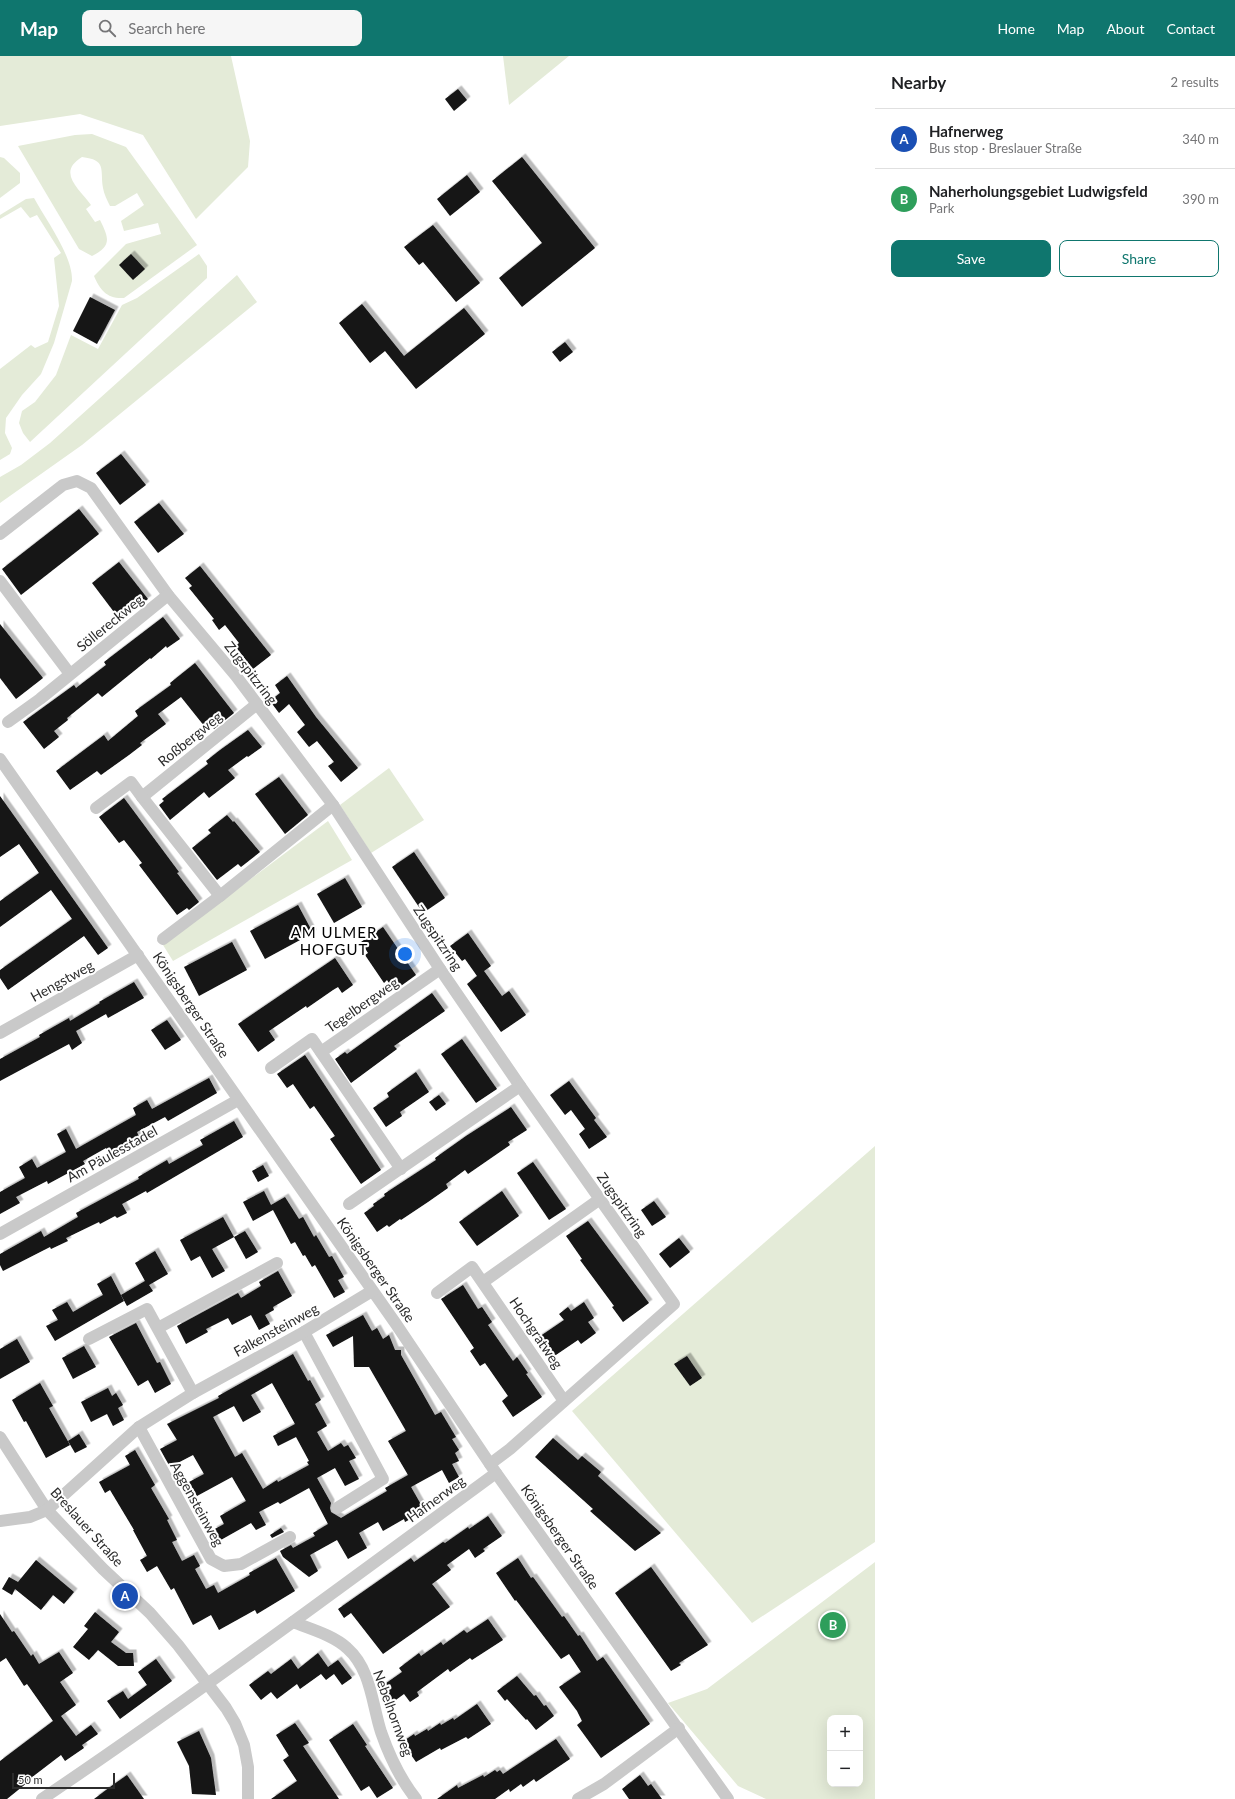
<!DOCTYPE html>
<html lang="en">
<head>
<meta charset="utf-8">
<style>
	:root { --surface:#fff; --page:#f6f6f6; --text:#202124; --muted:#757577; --line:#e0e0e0; --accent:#0f766e }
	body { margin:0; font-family:Lato,sans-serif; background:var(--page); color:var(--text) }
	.controls { position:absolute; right:12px; bottom:12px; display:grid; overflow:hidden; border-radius:8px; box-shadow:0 4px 16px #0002 }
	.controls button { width:36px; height:36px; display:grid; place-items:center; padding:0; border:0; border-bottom:1px solid var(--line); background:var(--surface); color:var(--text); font:20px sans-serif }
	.scale { position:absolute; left:12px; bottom:10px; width:103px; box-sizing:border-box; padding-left:4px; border:2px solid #2c2c2c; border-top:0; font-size:11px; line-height:14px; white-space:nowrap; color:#2c2c2c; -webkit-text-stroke:3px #fff; paint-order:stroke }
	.you { position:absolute; left:405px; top:898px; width:14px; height:14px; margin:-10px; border:3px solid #fff; border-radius:50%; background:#1a73e8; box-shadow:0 0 0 6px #1a73e833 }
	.badge { display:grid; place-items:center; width:26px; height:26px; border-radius:50%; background:var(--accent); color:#fff; font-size:13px; font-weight:700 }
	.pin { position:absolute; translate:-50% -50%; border:2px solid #fff; box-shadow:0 1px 4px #0006 }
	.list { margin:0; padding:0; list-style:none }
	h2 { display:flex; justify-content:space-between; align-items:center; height:52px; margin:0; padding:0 16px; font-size:17px }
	h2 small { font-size:13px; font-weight:400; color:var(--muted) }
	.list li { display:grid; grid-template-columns:26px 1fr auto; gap:12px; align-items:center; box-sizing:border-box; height:60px; padding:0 16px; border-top:1px solid var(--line) }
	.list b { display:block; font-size:15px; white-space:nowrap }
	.list p { margin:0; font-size:13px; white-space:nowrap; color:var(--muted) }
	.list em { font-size:13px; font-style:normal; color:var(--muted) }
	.actions { display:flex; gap:8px; padding:12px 16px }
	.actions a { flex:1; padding:9px 0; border:1px solid var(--accent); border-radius:8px; text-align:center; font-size:14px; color:var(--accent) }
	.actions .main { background:var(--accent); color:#fff }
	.icon { flex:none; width:22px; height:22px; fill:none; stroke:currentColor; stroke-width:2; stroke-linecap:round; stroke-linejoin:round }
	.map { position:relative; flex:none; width:875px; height:1743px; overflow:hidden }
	header { display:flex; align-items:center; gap:24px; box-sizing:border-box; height:56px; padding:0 20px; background:var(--accent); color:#fff }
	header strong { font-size:19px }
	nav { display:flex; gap:22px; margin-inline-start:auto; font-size:14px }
	.search { width:280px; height:36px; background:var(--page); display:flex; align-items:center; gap:10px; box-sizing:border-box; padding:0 14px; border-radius:8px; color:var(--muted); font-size:15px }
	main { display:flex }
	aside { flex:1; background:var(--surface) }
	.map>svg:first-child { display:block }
	.green { fill:#e4ebd8; fill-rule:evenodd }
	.building { fill:#131313; fill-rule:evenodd; filter:url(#shadow) }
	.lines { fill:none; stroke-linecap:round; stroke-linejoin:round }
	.street { stroke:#c9c9c9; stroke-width:12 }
	.labels { text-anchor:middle; stroke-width:4; stroke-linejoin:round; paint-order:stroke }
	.street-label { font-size:14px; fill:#2c2c2c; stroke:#fff }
	.neighbourhood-label { font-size:15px; letter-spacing:1px; fill:#000; stroke:#fff }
</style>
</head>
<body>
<header>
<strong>Map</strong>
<div class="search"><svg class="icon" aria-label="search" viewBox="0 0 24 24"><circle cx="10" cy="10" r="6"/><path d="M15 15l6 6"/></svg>Search here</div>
<nav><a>Home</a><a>Map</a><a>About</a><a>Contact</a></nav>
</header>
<main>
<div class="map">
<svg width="875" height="1743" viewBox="0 0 875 1743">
	<defs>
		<filter id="shadow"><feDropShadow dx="3.5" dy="-3.5" stdDeviation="0" flood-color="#0004"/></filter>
	</defs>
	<rect width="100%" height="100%" fill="#fff"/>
	<g class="green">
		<polygon points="0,0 231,0 250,85 248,111 196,163 143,79 80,58 0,70"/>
		<polygon points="503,0 569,0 509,49"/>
		<path d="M92,78L126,91L197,189L124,242C107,243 100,234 94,220L126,188L161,178L158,167L124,175L121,165L144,149L137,137L115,150H110C107,144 104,138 103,132C100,113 107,104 82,101C56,117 80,133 91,149L86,153L95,166L100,164C109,182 112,190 92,200L79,193L18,90L75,79Z"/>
		<polygon points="0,101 4,102 20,117 20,127 0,142"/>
		<path d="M34,142C46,164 73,200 72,225L54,287L41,318L22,339L6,362L5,377L12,392L10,398L0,404V313L31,289L35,292L48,286L59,250L54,202L61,197L37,159L30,162L21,151L0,163V159L26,143Z"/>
		<polygon points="199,198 207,210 207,222 30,386 23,377 19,367 22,355 35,346 56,319 71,279 98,293 122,249 137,242"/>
		<polygon points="237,219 257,246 82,389 0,447 0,421 21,409 50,387"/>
		<polygon points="389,712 424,764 371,797 340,749"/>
		<polygon points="328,765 352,804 173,905 163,889"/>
		<polygon points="875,1090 875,1486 752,1567 572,1355"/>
		<path d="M875,1506V1743H766L738,1730L668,1647L707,1633ZM830,1662H860V1728H830Z"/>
	</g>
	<g class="building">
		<polygon points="458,33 467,44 454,55 445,43"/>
		<polygon points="522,101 595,192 522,251 499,222 542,187 492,125"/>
		<polygon points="467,119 480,136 450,160 437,143"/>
		<polygon points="433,169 480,227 456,246 423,206 419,209 404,191"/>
		<polygon points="131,198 145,213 133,224 119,209"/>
		<polygon points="90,241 115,254 97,288 73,275"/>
		<polygon points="362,248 404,300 464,252 485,278 416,333 385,295 370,307 339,267"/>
		<polygon points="565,286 573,296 560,306 552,296"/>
		<polygon points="121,398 146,429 120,449 96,417"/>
		<polygon points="159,447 184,478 158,497 134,466"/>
		<polygon points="79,453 99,478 21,539 2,513"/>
		<polygon points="119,506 148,543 120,564 92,527"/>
		<polygon points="200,510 271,599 253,613 235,590 239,587 225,569 219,574 212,564 214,563 189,532 192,530 185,522"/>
		<polygon points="163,561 180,583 167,592 166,590 151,603 150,602 102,641 98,637 67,662 68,664 54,675 59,681 44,693 23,666 74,629 76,632 106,609 104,606"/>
		<polygon points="0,568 43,622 16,643 0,622"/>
		<polygon points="195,607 234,657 214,673 210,668 205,671 181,641 158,658 166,668 140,687 142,689 129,699 101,719 97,715 70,734 56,715 104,679 108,685 138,660 135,655 171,629 170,627"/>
		<polygon points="287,620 316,661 358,712 341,726 328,710 334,706 317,685 309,691 297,676 305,669 289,648 279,657 270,645 280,637 275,629"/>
		<polygon points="248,674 262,691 248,701 247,700 228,714 235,722 209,742 204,736 170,764 159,749 164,745 162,743 208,708 206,705 220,694"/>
		<polygon points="279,721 308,759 285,778 255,738"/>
		<polygon points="0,740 108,892 98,899 84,880 8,934 0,922 0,914 72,863 51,834 0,871 0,845 39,817 19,788 0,801"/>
		<polygon points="124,742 179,816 177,817 199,846 189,854 187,852 177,859 139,809 142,807 124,784 119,787 99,761"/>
		<polygon points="227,759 233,766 234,765 260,796 241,811 238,808 217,824 192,792 211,777 208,774"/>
		<polygon points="414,796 445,842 423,857 392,811"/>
		<polygon points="345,822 362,851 334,867 317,838"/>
		<polygon points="298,849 313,877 265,903 250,875"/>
		<polygon points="383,871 416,919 394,935 387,924 384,927 365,899 368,897 361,886"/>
		<polygon points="468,877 491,910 484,915 502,940 509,935 526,959 501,976 467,928 477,920 465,903 462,905 450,890"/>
		<polygon points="232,886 247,914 199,940 184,911"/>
		<polygon points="335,902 353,929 342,937 338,931 333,934 307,952 306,950 269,975 275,984 258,996 238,968"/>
		<polygon points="134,926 144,942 108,962 106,958 76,975 82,987 72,994 69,988 0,1025 0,1003 40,981 39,979 69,962 70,965 100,947 99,946"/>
		<polygon points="432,937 445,955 394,990 397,993 351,1027 335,1003 345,996 347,998"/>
		<polygon points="167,964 181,984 165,994 151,974"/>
		<polygon points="462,983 497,1033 476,1047 441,998"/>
		<polygon points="305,999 381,1114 361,1128 330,1083 335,1080 314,1050 310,1053 293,1028 287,1032 277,1018"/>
		<polygon points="416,1016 429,1036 400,1056 402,1060 386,1071 373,1052 389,1041 387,1037"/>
		<polygon points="209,1022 217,1037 168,1065 165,1061 137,1076 139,1081 109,1097 106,1092 83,1105 85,1108 48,1128 47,1125 16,1141 20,1147 0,1158 0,1136 25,1122 19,1111 32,1103 37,1112 66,1096 57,1078 66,1073 76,1093 136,1059 133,1052 147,1044 152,1053"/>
		<polygon points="569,1025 596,1062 594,1064 607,1081 589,1093 579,1078 585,1073 571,1054 565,1059 550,1039"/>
		<polygon points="439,1039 446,1048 436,1055 429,1046"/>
		<polygon points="511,1051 527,1074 508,1086 510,1089 468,1118 465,1114 446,1128 448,1132 428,1146 401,1164 400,1163 389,1171 387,1169 377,1176 364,1157 374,1150 373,1148 385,1140 384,1138 436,1104 435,1102 466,1080"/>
		<polygon points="234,1065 243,1081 147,1137 146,1135 122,1148 127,1157 117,1162 115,1160 100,1168 99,1166 66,1182 68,1185 51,1193 50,1191 3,1215 0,1209 0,1198 41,1175 44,1181 78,1161 76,1157 139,1123 138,1121 167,1104 169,1108 203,1089 200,1084"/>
		<polygon points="533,1106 566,1153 549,1164 517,1117"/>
		<polygon points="263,1109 269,1120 258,1126 252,1115"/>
		<polygon points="264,1135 271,1149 285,1141 299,1163 303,1161 314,1181 316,1179 329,1201 332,1200 344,1221 338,1224 345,1236 334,1242 315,1209 312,1211 305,1199 303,1200 295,1186 291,1188 273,1154 253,1165 243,1146"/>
		<polygon points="502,1135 519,1160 477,1190 459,1166"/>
		<polygon points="654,1145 666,1161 652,1170 641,1154"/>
		<polygon points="223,1161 234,1181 212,1193 225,1215 212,1222 200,1200 191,1205 180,1184"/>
		<polygon points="588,1165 649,1247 623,1266 612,1251 614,1250 580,1204 582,1203 566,1180"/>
		<polygon points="245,1175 258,1196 246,1203 234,1181"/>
		<polygon points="679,1182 690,1196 670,1212 659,1198"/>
		<polygon points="155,1195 168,1218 149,1229 153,1235 127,1250 121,1239 145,1225 135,1207"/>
		<polygon points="278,1215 292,1240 273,1251 274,1254 265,1259 270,1268 259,1274 251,1259 232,1269 228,1262 206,1273 208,1276 186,1288 177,1270 238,1237 241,1242 261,1230 259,1226"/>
		<polygon points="111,1220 124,1245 55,1285 46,1270 58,1264 52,1254 67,1246 73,1256 92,1245 103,1239 97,1228"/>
		<polygon points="463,1229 478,1253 482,1251 492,1266 488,1269 513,1305 517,1301 528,1317 526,1318 542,1341 513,1361 502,1345 508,1340 485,1307 480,1310 470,1295 474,1292 441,1243"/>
		<polygon points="584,1246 594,1262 588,1266 596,1277 581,1288 578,1284 550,1303 536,1283 564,1264 559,1258 568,1251 571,1255"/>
		<path d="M363,1259L372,1275L377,1272L383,1283L389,1279L395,1294H401V1299L435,1359L441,1356L456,1381L452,1383L459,1394L455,1397L459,1405L452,1408L459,1421L449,1427L442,1414L411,1431L423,1452L414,1457L416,1460L405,1466L404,1463L383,1475L378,1466L359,1477L367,1492L348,1503L337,1484L310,1499L318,1515L309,1521L283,1501L280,1495L291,1489L293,1492L315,1480L313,1477L328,1468L309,1432L280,1448L278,1446L259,1456L266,1469L256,1474L251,1467L219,1485L213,1474L224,1468L220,1460L246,1445L232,1421L197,1440L189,1426L204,1418L193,1399L170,1411L160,1393L177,1384L167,1368L219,1342L218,1340L293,1298L308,1325L310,1324L321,1344L315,1348L327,1370L317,1376L328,1395L341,1387L344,1391L348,1389L356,1402L349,1405L359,1423L345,1430L335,1412L317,1422L331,1447L330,1452L331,1456L341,1462L387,1435L385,1432L408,1419L388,1385L406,1375L369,1311H354L353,1280L333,1291L326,1279ZM272,1327L295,1368L273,1380L278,1390L296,1381L309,1405L307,1406L309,1409L278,1426L277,1424L263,1433L242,1397L235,1401L213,1361L234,1350L243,1366L261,1356L251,1339Z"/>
		<polygon points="136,1267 157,1307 160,1306 171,1328 155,1337 148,1324 138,1330 109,1281"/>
		<polygon points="17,1283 30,1306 0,1323 0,1293"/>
		<polygon points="84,1290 96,1311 73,1323 62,1302"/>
		<polygon points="687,1300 702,1322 690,1330 674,1308"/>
		<polygon points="40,1327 53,1350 49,1352 70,1389 46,1402 26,1365 24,1366 12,1344"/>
		<polygon points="108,1332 112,1340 116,1337 123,1349 118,1352 124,1364 113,1370 107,1358 91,1366 81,1346"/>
		<polygon points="79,1378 87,1391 75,1397 68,1385"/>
		<polygon points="553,1382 578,1404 582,1400 601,1416 598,1420 661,1477 635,1495 590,1455 593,1453 535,1401"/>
		<polygon points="135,1394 155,1429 151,1432 169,1463 167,1464 177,1484 172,1486 182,1505 194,1499 200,1510 195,1513 206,1533 214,1529 218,1537 250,1519 249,1517 276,1502 295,1535 257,1558 255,1554 219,1574 211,1559 193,1569 174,1532 171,1534 157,1510 147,1516 140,1504 147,1500 133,1474 134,1474 110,1434 105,1437 99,1426 130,1409 125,1400"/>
		<polygon points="488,1460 502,1480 483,1493 485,1495 475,1502 469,1493 447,1509 451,1514 432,1528 450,1551 383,1598 351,1557 344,1562 338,1553 411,1502 414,1506 443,1486 445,1487 468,1471 469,1473"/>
		<polygon points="281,1472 284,1476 272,1482 270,1479"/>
		<polygon points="518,1502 531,1522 533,1521 562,1561 564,1560 578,1580 580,1579 597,1605 603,1601 650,1668 601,1702 577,1669 582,1665 577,1655 559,1631 581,1616 569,1598 561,1603 516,1544 515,1545 496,1517"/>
		<polygon points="36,1504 74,1536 64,1548 53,1539 41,1554 15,1533 12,1539 2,1533 9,1521 18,1526"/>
		<polygon points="651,1511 708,1589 679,1607 681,1609 671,1615 615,1537"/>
		<polygon points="95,1556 119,1576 111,1586 126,1597 133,1597 134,1610 118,1610 98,1594 89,1604 73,1591 88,1573 84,1570"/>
		<polygon points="0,1558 12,1576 14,1575 31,1600 33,1598 39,1608 59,1596 73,1617 60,1626 76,1649 61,1660 76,1680 91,1669 98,1678 82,1689 84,1692 65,1705 61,1699 27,1725 28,1726 7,1743 0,1743 0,1705 53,1665 27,1628 24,1630 6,1602 0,1606"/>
		<polygon points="488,1563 503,1584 472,1604 470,1602 450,1616 448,1613 417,1636 419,1640 410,1646 404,1638 393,1646 382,1630 402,1616 399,1612 419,1597 421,1600 441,1586 443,1589 464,1574 467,1577"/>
		<polygon points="318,1597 328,1611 338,1604 352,1622 342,1629 334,1618 326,1624 321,1618 300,1633 297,1628 277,1643 271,1636 261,1644 249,1629 268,1615 271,1618 291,1603 298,1613"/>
		<polygon points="156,1603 172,1625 120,1663 107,1645 123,1635 128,1643 147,1629 138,1616"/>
		<polygon points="517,1620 534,1640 536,1639 544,1650 546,1649 554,1660 536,1674 527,1663 526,1664 507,1643 505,1645 497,1635"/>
		<polygon points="477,1648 491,1668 468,1683 466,1681 441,1694 440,1692 416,1706 402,1686 414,1678 415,1680 427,1673 428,1675 440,1667 441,1669 453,1662 454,1664"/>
		<polygon points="295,1667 309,1687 303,1690 339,1743 271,1743 297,1725 283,1704 289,1700 276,1679"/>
		<polygon points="353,1668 367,1689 365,1690 393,1732 377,1742 369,1730 361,1735 329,1684"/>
		<polygon points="199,1675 211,1702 216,1739 192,1738 189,1710 177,1686"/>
		<polygon points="556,1683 570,1703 536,1726 534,1723 523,1731 521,1728 510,1736 509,1733 495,1743 437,1743 457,1729 458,1732 483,1719 484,1721 495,1714 497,1716 500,1714 503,1718"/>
		<polygon points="127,1719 144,1743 94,1743 110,1731"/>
		<polygon points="640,1719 648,1730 651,1728 662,1743 629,1743 622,1733"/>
	</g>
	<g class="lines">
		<g class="street">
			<polyline points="0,478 63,429 77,425 91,432 168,539 236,620 333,749 440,913 520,1030 674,1248 510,1393 490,1408"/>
			<polyline points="0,525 70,618"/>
			<polyline points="257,648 142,741 220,840 333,749"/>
			<polyline points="8,666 40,643 168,539"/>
			<polyline points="0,703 396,1268 496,1417 728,1743"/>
			<polyline points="96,752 131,726 142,741"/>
			<polyline points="163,883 220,840"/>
			<polyline points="0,977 138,899"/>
			<polyline points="321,996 440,913"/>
			<polyline points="271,1012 312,983 401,1113"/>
			<polyline points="349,1148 520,1030"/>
			<polyline points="0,1178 238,1044"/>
			<polyline points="483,1226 600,1143"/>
			<polyline points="437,1237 472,1211 564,1345"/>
			<polyline points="158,1272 277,1207"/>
			<polyline points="304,1276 383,1423 337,1452"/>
			<polyline points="89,1283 147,1253 193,1337"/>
			<polyline points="139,1371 211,1503 224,1510 241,1508 290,1481"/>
			<polyline points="0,1381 47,1454 103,1513 150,1557 178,1589 226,1652 235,1667 244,1689 248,1711 248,1743"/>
			<polyline points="0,1465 30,1461 47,1454 139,1371 193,1337 304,1276 372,1235"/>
			<path d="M293,1566C310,1573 333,1579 347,1592C371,1613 372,1648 381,1676C389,1699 401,1724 416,1743"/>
			<path d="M42,1743C196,1639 346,1527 496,1417"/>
			<polyline points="578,1743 604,1728 679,1672"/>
		</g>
	</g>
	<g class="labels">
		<g class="street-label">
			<text transform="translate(110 567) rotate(-39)" y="5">Söllereckweg</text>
			<text transform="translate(251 617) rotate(52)" y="5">Zugspitzring</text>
			<text transform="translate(190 683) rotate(-39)" y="5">Roßbergweg</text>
			<text transform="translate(438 882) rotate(56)" y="5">Zugspitzring</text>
			<text transform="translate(62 925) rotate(-29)" y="5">Hengstweg</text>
			<text transform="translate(191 949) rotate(56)" y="5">Königsberger Straße</text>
			<text transform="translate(362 949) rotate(-35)" y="5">Tegelbergweg</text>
			<text transform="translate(112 1098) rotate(-29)" y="5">Am Päulesstadel</text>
			<text transform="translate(622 1149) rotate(55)" y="5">Zugspitzring</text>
			<text transform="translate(376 1214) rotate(55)" y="5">Königsberger Straße</text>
			<text transform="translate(276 1274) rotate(-29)" y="5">Falkensteinweg</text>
			<text transform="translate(536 1277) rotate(56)" y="5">Hochgratweg</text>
			<text transform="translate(436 1443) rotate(-36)" y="5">Hafnerweg</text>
			<text transform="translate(197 1448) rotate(61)" y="5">Aggensteinweg</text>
			<text transform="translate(87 1471) rotate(48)" y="5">Breslauer Straße</text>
			<text transform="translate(560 1481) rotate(55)" y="5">Königsberger Straße</text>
			<text transform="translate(393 1657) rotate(70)" y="5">Nebelhornweg</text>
		</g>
		<g class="neighbourhood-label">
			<text x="334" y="882">AM ULMER<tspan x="334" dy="17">HOFGUT</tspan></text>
		</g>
	</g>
</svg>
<div class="controls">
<button>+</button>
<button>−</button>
</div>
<div class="scale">50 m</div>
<div class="you"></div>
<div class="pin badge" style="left:125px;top:1540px;background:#1a4fb4">A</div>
<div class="pin badge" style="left:833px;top:1569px;background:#2e9e5b">B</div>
</div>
<aside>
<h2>Nearby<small>2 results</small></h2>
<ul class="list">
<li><span class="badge" style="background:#1a4fb4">A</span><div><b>Hafnerweg</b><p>Bus stop · Breslauer Straße</p></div><em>340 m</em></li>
<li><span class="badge" style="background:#2e9e5b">B</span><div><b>Naherholungsgebiet Ludwigsfeld</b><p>Park</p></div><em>390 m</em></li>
</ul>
<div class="actions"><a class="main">Save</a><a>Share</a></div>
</aside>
</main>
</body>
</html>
